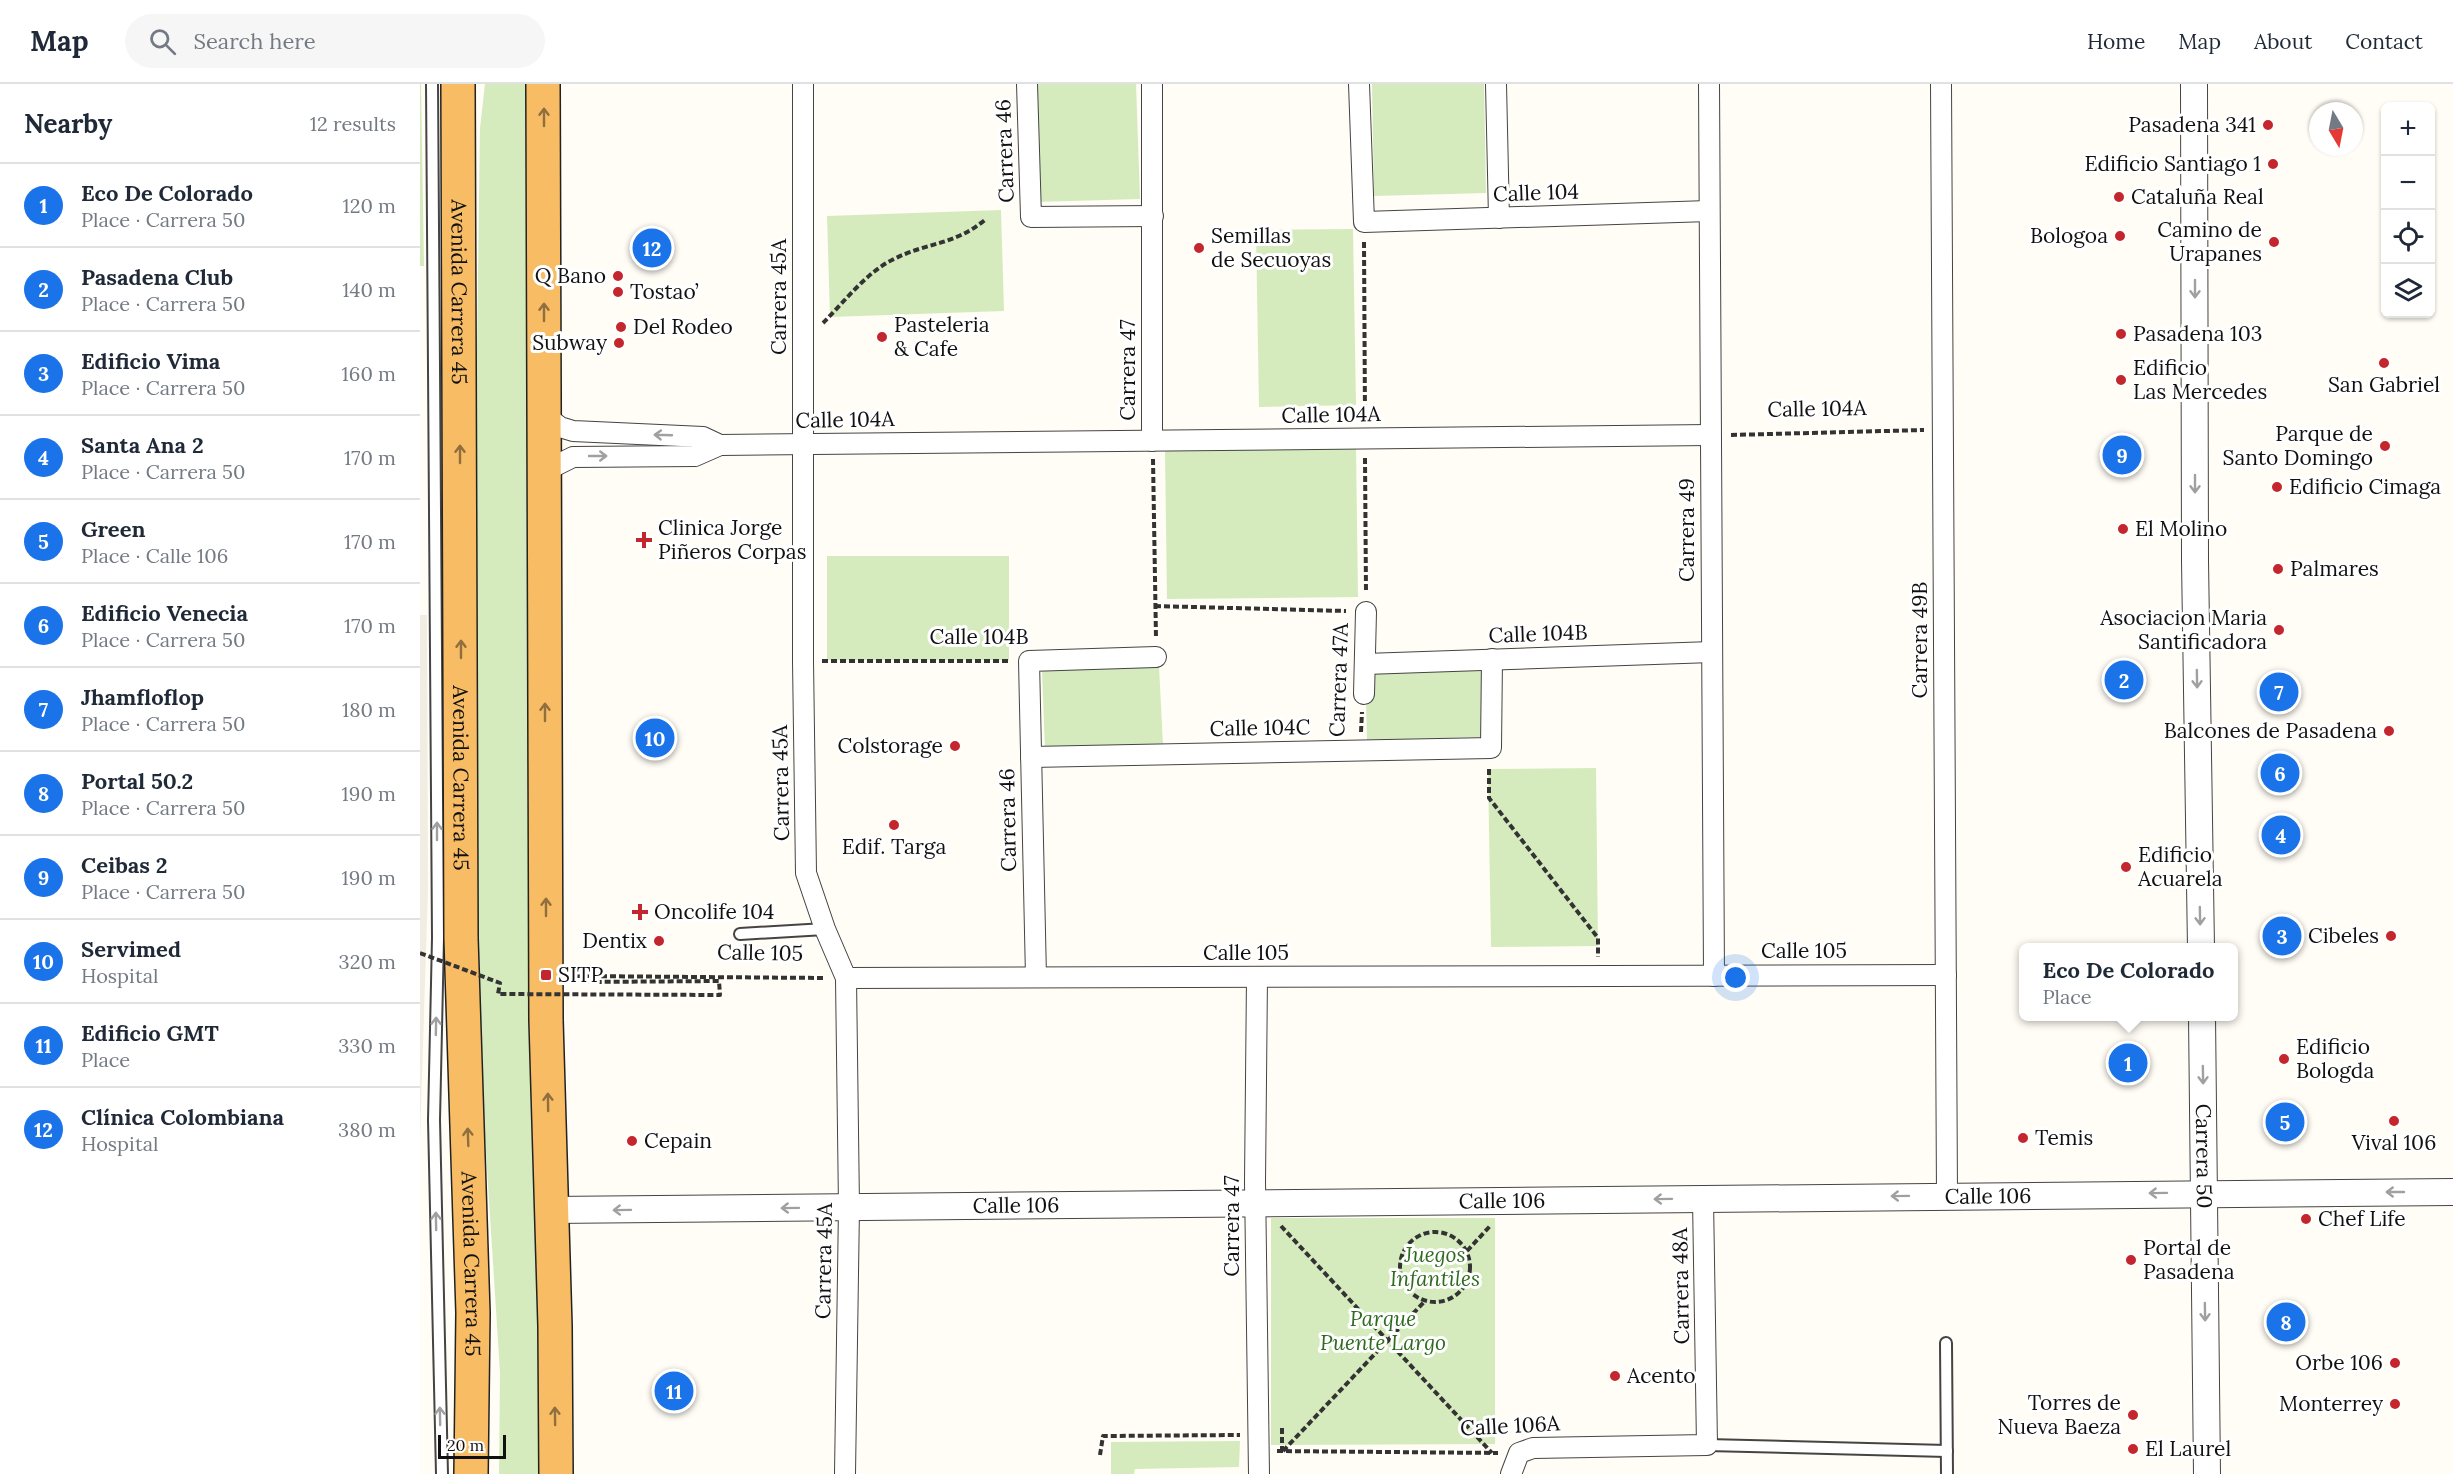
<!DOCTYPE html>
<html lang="en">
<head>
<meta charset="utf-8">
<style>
	:root { --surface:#fff; --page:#f6f6f7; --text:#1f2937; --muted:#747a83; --line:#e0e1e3; --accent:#1a73e8 }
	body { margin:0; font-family:Lora,serif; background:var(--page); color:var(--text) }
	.controls { position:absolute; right:18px; top:18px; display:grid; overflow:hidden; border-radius:9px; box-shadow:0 2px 4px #0004 }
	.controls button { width:54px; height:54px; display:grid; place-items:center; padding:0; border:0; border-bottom:2px solid var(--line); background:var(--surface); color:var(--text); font:30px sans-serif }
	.compass { position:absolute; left:1889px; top:18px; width:54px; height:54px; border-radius:50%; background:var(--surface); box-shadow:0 2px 4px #0004; rotate:170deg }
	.scale { position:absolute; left:18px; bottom:15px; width:68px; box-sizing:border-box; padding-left:6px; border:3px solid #111; border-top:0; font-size:16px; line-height:21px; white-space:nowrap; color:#111; -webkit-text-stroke:4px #fff; paint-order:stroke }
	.you { position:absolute; left:1316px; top:894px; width:21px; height:21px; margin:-15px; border:4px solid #fff; border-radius:50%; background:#1a73e8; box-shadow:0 0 0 9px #1a73e833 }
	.badge { display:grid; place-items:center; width:39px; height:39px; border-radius:50%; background:var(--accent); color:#fff; font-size:20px; font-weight:700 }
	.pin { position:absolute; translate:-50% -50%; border:3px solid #fff; box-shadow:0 2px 6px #0006 }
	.popup { position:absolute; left:1599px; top:859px; width:219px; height:78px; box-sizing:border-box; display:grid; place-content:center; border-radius:9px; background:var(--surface); filter:drop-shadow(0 2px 4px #0005); font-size:20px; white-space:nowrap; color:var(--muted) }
	.popup b { font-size:22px; color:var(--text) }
	.popup::after { content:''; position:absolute; left:50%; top:100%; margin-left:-12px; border:12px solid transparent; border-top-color:var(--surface) }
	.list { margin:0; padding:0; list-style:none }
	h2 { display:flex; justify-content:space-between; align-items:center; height:78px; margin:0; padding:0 24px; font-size:26px }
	h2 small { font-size:20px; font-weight:400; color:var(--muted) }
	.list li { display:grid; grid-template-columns:39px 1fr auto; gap:18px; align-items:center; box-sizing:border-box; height:84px; padding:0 24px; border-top:2px solid var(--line) }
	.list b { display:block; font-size:22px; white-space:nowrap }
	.list p { margin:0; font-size:20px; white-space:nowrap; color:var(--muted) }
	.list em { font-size:20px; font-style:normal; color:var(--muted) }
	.icon { flex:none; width:33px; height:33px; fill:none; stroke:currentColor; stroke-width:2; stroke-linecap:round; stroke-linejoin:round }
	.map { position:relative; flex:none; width:2033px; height:1390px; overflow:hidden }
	header { display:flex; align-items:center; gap:36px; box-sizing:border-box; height:84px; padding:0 30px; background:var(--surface); border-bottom:2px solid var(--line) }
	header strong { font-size:28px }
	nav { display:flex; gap:33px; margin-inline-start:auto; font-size:21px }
	.search { width:420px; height:54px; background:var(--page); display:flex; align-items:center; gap:15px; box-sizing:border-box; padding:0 21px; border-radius:33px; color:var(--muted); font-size:22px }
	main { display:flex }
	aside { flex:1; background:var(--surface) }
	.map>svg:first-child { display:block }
	.green { fill:#d5ebbd }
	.plaza { fill:#f1ede2 }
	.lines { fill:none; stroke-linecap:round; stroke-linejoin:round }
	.service-casing { stroke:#444; stroke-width:14 }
	.minor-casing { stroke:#444; stroke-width:22 }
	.tertiary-casing { stroke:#444; stroke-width:28 }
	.trunk-casing { stroke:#222; stroke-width:36 }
	.path { stroke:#333; stroke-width:4; stroke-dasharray:6 3; stroke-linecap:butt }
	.service { stroke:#fff; stroke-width:10 }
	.minor { stroke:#fff; stroke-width:20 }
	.tertiary { stroke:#fff; stroke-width:26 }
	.trunk { stroke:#f7bc64; stroke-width:33 }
	.path-bridge { stroke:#333; stroke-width:4; stroke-dasharray:6 3; stroke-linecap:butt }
	.oneway { stroke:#906f3f }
	.oneway2 { stroke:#a0a0a0 }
	.poi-dot { fill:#c4262e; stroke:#fff; stroke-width:2 }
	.labels { text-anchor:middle; stroke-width:6; stroke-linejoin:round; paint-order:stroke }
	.poi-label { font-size:21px; fill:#111; stroke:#fff; text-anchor:start }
	.street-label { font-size:21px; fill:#111; stroke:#fff }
	.park-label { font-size:21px; font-style:italic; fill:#2f6b1f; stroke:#fff }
</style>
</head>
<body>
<header>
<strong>Map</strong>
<div class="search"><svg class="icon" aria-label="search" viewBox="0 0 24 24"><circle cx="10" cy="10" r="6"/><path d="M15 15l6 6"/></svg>Search here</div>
<nav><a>Home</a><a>Map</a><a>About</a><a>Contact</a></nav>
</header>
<main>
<aside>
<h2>Nearby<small>12 results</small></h2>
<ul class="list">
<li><span class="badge">1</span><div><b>Eco De Colorado</b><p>Place · Carrera 50</p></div><em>120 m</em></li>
<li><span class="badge">2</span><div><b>Pasadena Club</b><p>Place · Carrera 50</p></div><em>140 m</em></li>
<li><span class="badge">3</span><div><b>Edificio Vima</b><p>Place · Carrera 50</p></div><em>160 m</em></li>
<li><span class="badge">4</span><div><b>Santa Ana 2</b><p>Place · Carrera 50</p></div><em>170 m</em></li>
<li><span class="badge">5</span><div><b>Green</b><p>Place · Calle 106</p></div><em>170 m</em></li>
<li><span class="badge">6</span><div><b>Edificio Venecia</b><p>Place · Carrera 50</p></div><em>170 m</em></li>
<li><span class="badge">7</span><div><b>Jhamfloflop</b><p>Place · Carrera 50</p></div><em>180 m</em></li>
<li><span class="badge">8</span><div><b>Portal 50.2</b><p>Place · Carrera 50</p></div><em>190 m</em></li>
<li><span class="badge">9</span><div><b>Ceibas 2</b><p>Place · Carrera 50</p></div><em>190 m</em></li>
<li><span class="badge">10</span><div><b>Servimed</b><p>Hospital</p></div><em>320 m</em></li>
<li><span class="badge">11</span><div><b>Edificio GMT</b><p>Place</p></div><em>330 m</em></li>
<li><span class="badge">12</span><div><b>Clínica Colombiana</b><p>Hospital</p></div><em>380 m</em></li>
</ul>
</aside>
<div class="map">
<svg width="2033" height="1390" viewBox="0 0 2033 1390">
	<rect width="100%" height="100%" fill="#fffdf5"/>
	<g class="green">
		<polygon points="0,0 1,0 4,182 0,182"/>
		<polygon points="65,0 113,0 128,1390 79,1390 80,1289 65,1053 56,845 54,488 60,44"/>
		<polygon points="611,0 716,0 720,115 615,118"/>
		<polygon points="952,0 1064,0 1066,109 954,112"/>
		<polygon points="581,126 584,227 410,233 407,132"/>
		<polygon points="933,145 936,321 839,323 836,146"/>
		<polygon points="936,363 938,513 747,515 745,366"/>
		<rect x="407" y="472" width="182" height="104"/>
		<polygon points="1062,578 1064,653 947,656 945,582"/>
		<polygon points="739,582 743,661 625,666 622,587"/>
		<polygon points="1176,684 1178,862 1071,863 1068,685"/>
		<polygon points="851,1134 1075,1134 1075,1360 851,1361"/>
		<polygon points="820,1357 819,1383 715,1385 714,1390 691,1390 691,1358"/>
	</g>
	<polygon class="plaza" points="0,531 7,531 8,804 0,1055"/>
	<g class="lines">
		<g class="service-casing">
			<g id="service">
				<polyline points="12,0 18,854 14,1036 22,1390"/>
				<polyline points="320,850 405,845"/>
				<polyline points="1526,1259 1527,1390"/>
				<polyline points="1287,1361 1527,1367"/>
			</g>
		</g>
		<g class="minor-casing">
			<g id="minor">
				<polyline points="383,0 383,577 386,789 405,845 426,894 429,1123 425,1390"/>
				<polyline points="607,0 611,133 733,132"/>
				<polyline points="732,0 732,357"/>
				<polyline points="939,0 944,138 1289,127"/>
				<polyline points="1076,0 1079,134"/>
				<polyline points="1289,0 1294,892"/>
				<polyline points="1521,0 1527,1112"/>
				<polyline points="123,330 140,343 153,347 283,353 300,361"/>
				<polyline points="123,388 153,373 275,372 300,361 1290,351"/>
				<polyline points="945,580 1292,568"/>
				<polyline points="944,610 946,528"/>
				<polyline points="611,673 1071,664 1072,575"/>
				<polyline points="616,893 609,577 736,573"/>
				<polyline points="837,893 835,1098 839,1390"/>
				<polyline points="426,894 1526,891"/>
				<polyline points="1091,1390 1099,1369 1113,1364 1287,1361 1283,1115"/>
			</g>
		</g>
		<g class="tertiary-casing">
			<g id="tertiary">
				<polyline points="1774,0 1775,477 1781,864"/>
				<path id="s1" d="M1782,932L1787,1390"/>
				<path id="s2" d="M131,1126L2033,1108"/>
			</g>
		</g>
		<g class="trunk-casing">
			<g id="trunk">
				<path id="s3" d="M38,0L41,854L53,1229L51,1390"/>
				<polyline points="123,0 126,936 135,1242 136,1390"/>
			</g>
		</g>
		<g class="path">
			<polyline points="944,158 945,334"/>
			<path d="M403,239C424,218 446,189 472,176C506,158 534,162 566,135"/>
			<polyline points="1311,351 1504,346"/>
			<polyline points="945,374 946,508"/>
			<polyline points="733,375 736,554"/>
			<polyline points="735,522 926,527"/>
			<polyline points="402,577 590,577"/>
			<polyline points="941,648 942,628"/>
			<polyline points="1069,685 1069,714 1178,854 1178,873"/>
			<polyline points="154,892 404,894"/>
			<polyline points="861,1142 1072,1369"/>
			<circle cx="1015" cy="1183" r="35"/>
			<polyline points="1047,1167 1071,1141"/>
			<polyline points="862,1344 862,1367"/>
			<polyline points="857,1367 1078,1369"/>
			<polyline points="863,1367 1005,1217"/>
			<polyline points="680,1371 683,1352 820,1351"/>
		</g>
		<use href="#service" class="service"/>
		<use href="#minor" class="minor"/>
		<use href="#tertiary" class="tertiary"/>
		<use href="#trunk" class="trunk"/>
		<polyline class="path-bridge" points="0,869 80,899 78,910 300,911 299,897 166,898"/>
	</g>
	<defs><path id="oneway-shaft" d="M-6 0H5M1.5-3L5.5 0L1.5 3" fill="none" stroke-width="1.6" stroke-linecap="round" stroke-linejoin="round" transform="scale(1.5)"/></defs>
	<g class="oneway">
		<use href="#oneway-shaft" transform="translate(124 33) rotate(-90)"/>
		<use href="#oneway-shaft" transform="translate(124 228) rotate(-90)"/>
		<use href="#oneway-shaft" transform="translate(40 370) rotate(-90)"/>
		<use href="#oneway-shaft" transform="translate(41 565) rotate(-90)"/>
		<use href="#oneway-shaft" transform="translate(125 628) rotate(-90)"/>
		<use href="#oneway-shaft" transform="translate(126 823) rotate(-90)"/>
		<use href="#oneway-shaft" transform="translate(128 1018) rotate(-91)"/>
		<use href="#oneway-shaft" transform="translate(48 1053) rotate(-92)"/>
		<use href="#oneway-shaft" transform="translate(135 1332) rotate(-91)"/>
	</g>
	<g class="oneway2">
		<use href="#oneway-shaft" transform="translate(1775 205) rotate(90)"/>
		<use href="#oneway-shaft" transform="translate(243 351) rotate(-178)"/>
		<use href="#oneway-shaft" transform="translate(178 372)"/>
		<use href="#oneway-shaft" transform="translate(1775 400) rotate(90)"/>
		<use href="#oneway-shaft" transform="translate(1777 595) rotate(89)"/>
		<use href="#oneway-shaft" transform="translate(17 747) rotate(-90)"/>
		<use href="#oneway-shaft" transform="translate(1780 832) rotate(89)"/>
		<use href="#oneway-shaft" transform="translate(16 942) rotate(-89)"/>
		<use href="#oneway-shaft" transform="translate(1783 991) rotate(89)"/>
		<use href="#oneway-shaft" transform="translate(1975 1108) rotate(180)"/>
		<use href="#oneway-shaft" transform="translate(1738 1109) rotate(179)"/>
		<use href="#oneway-shaft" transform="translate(1480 1112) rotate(179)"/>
		<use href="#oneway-shaft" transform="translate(1243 1115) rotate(179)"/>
		<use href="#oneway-shaft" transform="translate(370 1124) rotate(179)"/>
		<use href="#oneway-shaft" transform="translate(202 1126) rotate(179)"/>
		<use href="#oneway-shaft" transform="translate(16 1137) rotate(-91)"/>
		<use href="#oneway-shaft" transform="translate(1785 1228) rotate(89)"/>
		<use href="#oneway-shaft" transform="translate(20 1332) rotate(-91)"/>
	</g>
	<g class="poi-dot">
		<circle cx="1848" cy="41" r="6"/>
		<circle cx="1853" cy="80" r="6"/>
		<circle cx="1699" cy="113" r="6"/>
		<circle cx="1700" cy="152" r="6"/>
		<circle cx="1854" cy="158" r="6"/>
		<circle cx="779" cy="164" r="6"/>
		<circle cx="198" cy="192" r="6"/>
		<circle cx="198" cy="208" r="6"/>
		<circle cx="201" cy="243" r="6"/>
		<circle cx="1701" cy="250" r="6"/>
		<circle cx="462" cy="253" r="6"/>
		<circle cx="199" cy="259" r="6"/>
		<circle cx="1964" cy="279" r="6"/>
		<circle cx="1701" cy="296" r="6"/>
		<circle cx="1965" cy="362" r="6"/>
		<circle cx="1857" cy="403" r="6"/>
		<circle cx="1703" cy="445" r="6"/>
		<path d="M221 447h6v6h6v6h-6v6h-6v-6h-6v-6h6z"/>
		<circle cx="1858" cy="485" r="6"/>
		<circle cx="1859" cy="546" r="6"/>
		<circle cx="1969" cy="647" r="6"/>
		<circle cx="535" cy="662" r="6"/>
		<circle cx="474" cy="741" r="6"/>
		<circle cx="1706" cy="783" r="6"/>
		<path d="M217 819h6v6h6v6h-6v6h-6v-6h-6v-6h6z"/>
		<circle cx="1971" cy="852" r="6"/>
		<circle cx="239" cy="857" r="6"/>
		<rect x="120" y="885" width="12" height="12" rx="3"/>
		<circle cx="1864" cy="975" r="6"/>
		<circle cx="1974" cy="1037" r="6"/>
		<circle cx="1603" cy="1054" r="6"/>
		<circle cx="212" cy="1057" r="6"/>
		<circle cx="1886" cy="1135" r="6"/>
		<circle cx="1711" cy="1176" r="6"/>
		<circle cx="1975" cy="1279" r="6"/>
		<circle cx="1195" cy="1292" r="6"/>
		<circle cx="1975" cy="1320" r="6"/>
		<circle cx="1713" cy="1331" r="6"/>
		<circle cx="1713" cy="1365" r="6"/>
	</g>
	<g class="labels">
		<g class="poi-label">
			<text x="1836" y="48" text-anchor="end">Pasadena 341</text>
			<text x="1841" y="87" text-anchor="end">Edificio Santiago 1</text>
			<text x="1711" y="120">Cataluña Real</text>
			<text x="1842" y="153" text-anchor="end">Camino de<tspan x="1842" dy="24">Urapanes</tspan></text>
			<text x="791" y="159">Semillas<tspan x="791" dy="24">de Secuoyas</tspan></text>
			<text x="1688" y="159" text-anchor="end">Bologoa</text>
			<text x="186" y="199" text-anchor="end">Q Bano</text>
			<text x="210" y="215">Tostao’</text>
			<text x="474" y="248">Pasteleria<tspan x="474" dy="24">&amp; Cafe</tspan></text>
			<text x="213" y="250">Del Rodeo</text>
			<text x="1713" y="257">Pasadena 103</text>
			<text x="187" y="266" text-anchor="end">Subway</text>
			<text x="1713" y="291">Edificio<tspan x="1713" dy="24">Las Mercedes</tspan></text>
			<text x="1964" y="308" text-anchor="middle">San Gabriel</text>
			<text x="1953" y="357" text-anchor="end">Parque de<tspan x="1953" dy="24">Santo Domingo</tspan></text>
			<text x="1869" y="410">Edificio Cimaga</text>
			<text x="238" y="451">Clinica Jorge<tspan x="238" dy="24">Piñeros Corpas</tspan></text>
			<text x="1715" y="452">El Molino</text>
			<text x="1870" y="492">Palmares</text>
			<text x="1847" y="541" text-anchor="end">Asociacion Maria<tspan x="1847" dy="24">Santificadora</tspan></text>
			<text x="1957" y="654" text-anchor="end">Balcones de Pasadena</text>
			<text x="523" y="669" text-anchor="end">Colstorage</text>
			<text x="474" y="770" text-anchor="middle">Edif. Targa</text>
			<text x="1718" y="778">Edificio<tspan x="1718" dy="24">Acuarela</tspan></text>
			<text x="234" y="835">Oncolife 104</text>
			<text x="1959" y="859" text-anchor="end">Cibeles</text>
			<text x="227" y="864" text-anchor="end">Dentix</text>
			<text x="138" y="898">SITP</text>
			<text x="1876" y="970">Edificio<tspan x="1876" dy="24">Bologda</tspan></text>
			<text x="1615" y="1061">Temis</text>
			<text x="224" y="1064">Cepain</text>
			<text x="1974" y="1066" text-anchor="middle">Vival 106</text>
			<text x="1898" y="1142">Chef Life</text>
			<text x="1723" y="1171">Portal de<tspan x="1723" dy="24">Pasadena</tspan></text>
			<text x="1963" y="1286" text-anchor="end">Orbe 106</text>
			<text x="1207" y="1299">Acento</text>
			<text x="1701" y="1326" text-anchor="end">Torres de<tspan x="1701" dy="24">Nueva Baeza</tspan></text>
			<text x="1963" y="1327" text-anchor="end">Monterrey</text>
			<text x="1725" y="1372">El Laurel</text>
		</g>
		<g class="street-label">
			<text transform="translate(585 67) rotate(-92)" y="7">Carrera 46</text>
			<text transform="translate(1116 109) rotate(-2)" y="7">Calle 104</text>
			<text dy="7" stroke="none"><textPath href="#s3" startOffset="208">Avenida Carrera 45</textPath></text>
			<text transform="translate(359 213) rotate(-90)" y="7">Carrera 45A</text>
			<text transform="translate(708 286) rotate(-90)" y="7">Carrera 47</text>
			<text transform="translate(1397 325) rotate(-1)" y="7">Calle 104A</text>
			<text transform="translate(911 331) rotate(-1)" y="7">Calle 104A</text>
			<text transform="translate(425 336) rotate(-1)" y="7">Calle 104A</text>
			<text transform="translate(1267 446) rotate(-90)" y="7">Carrera 49</text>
			<text transform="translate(1118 550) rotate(-2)" y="7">Calle 104B</text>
			<text x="559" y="560">Calle 104B</text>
			<text transform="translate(1500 556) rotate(-90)" y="7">Carrera 49B</text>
			<text transform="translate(919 596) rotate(-88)" y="7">Carrera 47A</text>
			<text transform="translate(840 644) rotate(-1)" y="7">Calle 104C</text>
			<text dy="7" stroke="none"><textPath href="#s3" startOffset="694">Avenida Carrera 45</textPath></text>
			<text transform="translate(361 699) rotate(-91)" y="7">Carrera 45A</text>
			<text transform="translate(588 736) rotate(-91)" y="7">Carrera 46</text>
			<text x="1384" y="874">Calle 105</text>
			<text transform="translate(340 869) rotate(1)" y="7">Calle 105</text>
			<text x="826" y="876">Calle 105</text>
			<text dy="7" stroke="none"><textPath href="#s1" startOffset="140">Carrera 50</textPath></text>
			<text dy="7" stroke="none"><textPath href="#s2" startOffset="1437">Calle 106</textPath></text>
			<text dy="7" stroke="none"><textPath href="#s2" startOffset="951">Calle 106</textPath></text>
			<text dy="7" stroke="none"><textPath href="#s2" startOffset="465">Calle 106</textPath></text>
			<text transform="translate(812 1142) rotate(-90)" y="7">Carrera 47</text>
			<text transform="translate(404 1177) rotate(-89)" y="7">Carrera 45A</text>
			<text dy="7" stroke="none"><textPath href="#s3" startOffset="1180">Avenida Carrera 45</textPath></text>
			<text transform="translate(1261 1202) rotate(-91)" y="7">Carrera 48A</text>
			<text transform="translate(1090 1342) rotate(-3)" y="7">Calle 106A</text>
		</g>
		<g class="park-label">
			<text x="1015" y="1178">Juegos<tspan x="1015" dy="24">Infantiles</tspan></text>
			<text x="963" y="1242">Parque<tspan x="963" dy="24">Puente Largo</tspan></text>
		</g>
	</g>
</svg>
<div class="controls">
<button>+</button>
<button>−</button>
<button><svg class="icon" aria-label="locate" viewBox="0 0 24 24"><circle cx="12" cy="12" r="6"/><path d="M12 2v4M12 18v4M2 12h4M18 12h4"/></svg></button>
<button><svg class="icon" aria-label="layers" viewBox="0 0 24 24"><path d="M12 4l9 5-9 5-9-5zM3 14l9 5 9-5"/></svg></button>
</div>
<svg class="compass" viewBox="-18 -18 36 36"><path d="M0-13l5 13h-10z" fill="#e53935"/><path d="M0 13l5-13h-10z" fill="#747a83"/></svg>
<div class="scale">20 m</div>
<div class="you"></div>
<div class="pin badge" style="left:1708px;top:979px">1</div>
<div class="popup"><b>Eco De Colorado</b>Place</div>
<div class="pin badge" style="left:1704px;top:596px">2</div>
<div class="pin badge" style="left:1862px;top:852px">3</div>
<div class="pin badge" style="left:1861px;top:751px">4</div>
<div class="pin badge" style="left:1865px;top:1038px">5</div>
<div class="pin badge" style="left:1860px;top:689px">6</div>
<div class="pin badge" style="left:1859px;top:608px">7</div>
<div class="pin badge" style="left:1866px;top:1238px">8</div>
<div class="pin badge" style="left:1702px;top:371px">9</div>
<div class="pin badge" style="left:235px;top:654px">10</div>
<div class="pin badge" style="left:254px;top:1307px">11</div>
<div class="pin badge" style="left:232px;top:164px">12</div>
</div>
</main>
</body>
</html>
